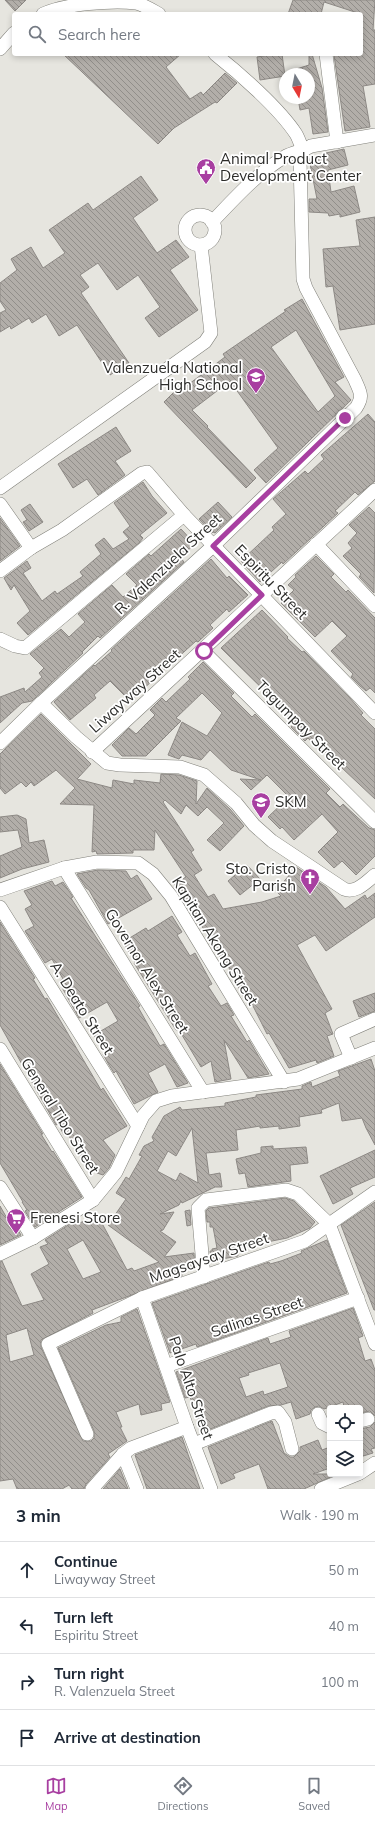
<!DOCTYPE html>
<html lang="en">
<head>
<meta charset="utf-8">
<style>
	:root { --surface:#fff; --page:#f6f6f7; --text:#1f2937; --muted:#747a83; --line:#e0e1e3; --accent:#a83fa1 }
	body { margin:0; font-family:Mulish,sans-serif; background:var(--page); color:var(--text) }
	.controls { position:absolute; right:12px; bottom:12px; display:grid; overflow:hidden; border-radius:4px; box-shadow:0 2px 6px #0003 }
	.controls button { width:36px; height:36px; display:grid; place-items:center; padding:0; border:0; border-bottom:1px solid var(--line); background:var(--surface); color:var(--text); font:20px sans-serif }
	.compass { position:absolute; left:279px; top:68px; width:36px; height:36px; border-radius:50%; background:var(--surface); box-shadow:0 2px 6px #0003; rotate:170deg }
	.stop { position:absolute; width:12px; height:12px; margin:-9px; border:3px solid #a83fa1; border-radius:50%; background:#fff }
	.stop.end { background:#a83fa1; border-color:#fff; box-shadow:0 1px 4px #0008 }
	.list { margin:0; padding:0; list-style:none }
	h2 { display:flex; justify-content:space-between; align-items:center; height:52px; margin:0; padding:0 16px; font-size:17px }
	h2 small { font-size:13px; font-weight:400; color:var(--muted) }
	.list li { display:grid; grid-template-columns:26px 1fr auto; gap:12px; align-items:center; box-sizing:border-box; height:56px; padding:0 16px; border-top:1px solid var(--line) }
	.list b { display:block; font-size:15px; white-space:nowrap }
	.list p { margin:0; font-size:13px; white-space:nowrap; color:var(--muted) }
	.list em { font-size:13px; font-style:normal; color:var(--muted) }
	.icon { flex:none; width:22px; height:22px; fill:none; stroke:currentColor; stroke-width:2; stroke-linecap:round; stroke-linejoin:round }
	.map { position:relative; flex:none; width:375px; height:1489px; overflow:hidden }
	.search { position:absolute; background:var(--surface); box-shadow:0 2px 6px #0003; left:12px; right:12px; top:12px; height:44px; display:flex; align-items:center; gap:10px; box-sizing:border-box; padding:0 14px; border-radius:4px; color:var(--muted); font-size:15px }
	.sheet { height:276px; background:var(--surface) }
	nav { display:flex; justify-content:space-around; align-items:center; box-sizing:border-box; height:56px; border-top:1px solid var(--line); background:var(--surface); font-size:11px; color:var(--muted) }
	nav a { display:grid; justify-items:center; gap:2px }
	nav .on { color:var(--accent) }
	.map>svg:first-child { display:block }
	.building { fill:url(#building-back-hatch); stroke:#8d8985; fill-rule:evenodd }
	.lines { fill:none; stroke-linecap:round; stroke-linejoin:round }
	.minor-casing { stroke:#81807a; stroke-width:14 }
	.minor { stroke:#fff; stroke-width:13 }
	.route { stroke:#a83fa1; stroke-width:5 }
	.labels { text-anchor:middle; stroke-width:3.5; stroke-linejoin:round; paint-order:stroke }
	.poi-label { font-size:15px; fill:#2c2c2a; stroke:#fff; text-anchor:start }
	.street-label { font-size:15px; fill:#2c2c2a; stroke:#fff }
</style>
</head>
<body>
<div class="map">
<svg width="375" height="1489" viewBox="0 0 375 1489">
	<defs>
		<pattern id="building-back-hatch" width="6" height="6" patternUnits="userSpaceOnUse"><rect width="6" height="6" fill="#b2aea9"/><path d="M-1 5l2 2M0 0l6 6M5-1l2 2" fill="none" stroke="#918e8a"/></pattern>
	</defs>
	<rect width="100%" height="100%" fill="#e6e5df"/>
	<g class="building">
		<polygon points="5,0 26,0 15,11"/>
		<polygon points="293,0 375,0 373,30 375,30 375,84 363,86 370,127 345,131 334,55 361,54 361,14 324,2 321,14 288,14"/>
		<polygon points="63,54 181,54 166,67 190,99 201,92 203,95 225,73 237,83 217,103 215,102 174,128 158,144"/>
		<polygon points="275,54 282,54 285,76 260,80 257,57"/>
		<polygon points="309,54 312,54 322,88 328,132 313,134 309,108 300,110 298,98 309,98 309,74 287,74 287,72 309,65"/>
		<polygon points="344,149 348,165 328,170 331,192 354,186 360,212 340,217 340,214 329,216 328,213 309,212 309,199 317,199 309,159 327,156 326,153"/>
		<polygon points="141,176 158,200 133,218 157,253 176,240 189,257 170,270 198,310 159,337 145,318 160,307 138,275 117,290 98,263 80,275 89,287 81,293 129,363 110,375 77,325 59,336 46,314 32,323 29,318 11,329 10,326 0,332 0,313 6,310 0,301 0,283 17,270 11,259 31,247 43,268 65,253 49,230 88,203 93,210"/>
		<polygon points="375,217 375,324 340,330 333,286 326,287 323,249 360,246 356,220"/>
		<path d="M302,299L344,377L335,382L351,400L266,483L254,470L278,448L230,381L192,410L208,426L207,427L256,478L246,488L164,402L175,391L177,393L225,357L223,354L286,311L284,310ZM296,330L335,396L318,412L271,347Z"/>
		<polygon points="368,414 375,422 375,481 358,495 355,492 335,511 338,513 283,564 282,562 260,582 241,561 274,530 272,527 286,514 273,499 305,471 308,474 324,459 321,455"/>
		<polygon points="116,427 131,451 115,461 125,475 98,495 87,479 73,488 58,464"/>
		<polygon points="143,482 152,496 167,513 140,535 143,538 139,543 28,635 17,623 30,611 14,585 11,590 4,578 27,561 31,568 23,573 42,601 55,591 57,594 83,576 80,572 101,554 95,545 104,538 113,549 129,539 123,532 130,526 114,503"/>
		<polygon points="218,502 232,517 215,533 213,532 212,533 199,519"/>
		<polygon points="30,504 43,522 29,531 23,522 27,520 21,510"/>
		<polygon points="369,507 375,513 374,593 360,578 359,577 361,574 343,556 352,548 348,543 357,533 349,525"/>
		<polygon points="0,518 20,546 0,561"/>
		<polygon points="181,529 195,544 180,557 184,562 100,638 98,636 82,652 83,653 32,701 22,703 0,723 0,697 24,688 25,692 42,677 39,673 44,668 30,654 61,629 69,637 85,622 78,614 112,585 123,597 137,585 126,574 149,554 151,556"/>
		<polygon points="316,556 334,574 331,577 346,592 348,590 375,618 375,693 370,688 366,691 360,686 351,677 353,674 331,651 347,636 332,621 315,637 281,603 294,590 288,585 296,577 295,575"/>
		<polygon points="211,559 227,578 229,576 248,595 229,612 227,609 210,625 213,628 198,642 196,641 130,701 110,681 94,695 96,698 70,720 54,702 94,665 95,666 112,651 111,650"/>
		<polygon points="262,610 288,637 287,638 302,652 304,651 349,697 363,713 361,715 375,729 375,799 325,752 323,754 308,738 305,741 291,727 294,723 280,709 281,707 221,648"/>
		<polygon points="203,662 234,693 231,696 252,717 255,714 330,789 326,793 340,807 343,804 369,828 375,830 375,856 356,875 342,861 334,868 318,852 338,832 322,814 294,840 282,827 280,829 268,817 289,797 267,775 251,790 240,779 261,780 231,770 210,750 201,760 182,755 179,759 168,755 182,722 207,736 222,713 202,693 176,718 181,721 146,756 122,756 112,745 129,728 136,734 155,715 150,710 162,698 166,702 190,679 188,677"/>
		<polygon points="41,714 91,764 77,779 112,788 113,780 134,784 134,780 160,783 161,774 179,775 197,781 196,804 207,788 230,809 244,826 220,851 207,840 224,823 207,807 198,816 186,805 181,814 165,800 163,802 194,850 191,852 202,870 194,875 208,897 214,894 223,909 262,902 281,896 276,891 296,867 326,887 345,909 365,895 367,899 375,893 375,917 326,951 315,935 297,945 332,1009 325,1013 333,1034 327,1036 334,1056 317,1063 316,1060 289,1068 269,1033 267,1034 247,994 243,996 228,966 226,967 190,906 174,884 186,877 155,830 154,850 133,850 133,853 97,854 96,851 92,852 94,805 60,804 75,788 56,770 34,786 31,782 26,787 21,782 5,794 0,788 0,754"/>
		<polygon points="17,815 26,819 29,843 44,840 49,862 22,869 0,878 0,856 22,847 18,830 0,832 0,817"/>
		<polygon points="247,865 260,879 240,895 228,881"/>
		<polygon points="98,870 126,871 131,879 137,875 152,899 108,924 89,890 86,888 77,874"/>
		<polygon points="52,881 55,886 63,882 73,897 71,898 140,1006 138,1007 160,1046 164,1044 188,1083 177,1087 165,1064 148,1073 158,1092 134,1104 116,1071 114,1073 109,1065 103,1054 105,1053 94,1035 118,1021 107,1002 79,1018 59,982 63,979 52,959 45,963 25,931 34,926 25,909 32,905 24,891"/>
		<polygon points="172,916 182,932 177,935 190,956 195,953 212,984 208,986 221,1006 227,1003 234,1015 231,1016 247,1042 249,1040 269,1074 248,1078 224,1040 231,1079 215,1082 211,1061 201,1067 179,1030 176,1030 134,963 135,962 123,942 146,928 148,931"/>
		<polygon points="0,922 35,978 33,979 45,999 47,998 101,1090 103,1088 127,1126 103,1140 115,1155 109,1168 103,1175 97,1173 88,1166 67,1133 64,1135 58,1124 56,1125 0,1025"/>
		<polygon points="375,993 375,1011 359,1017 353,1001"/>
		<path d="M371,1059L375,1071V1145L366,1128L362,1118L342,1121L339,1103L321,1110L322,1113L299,1117L300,1126L279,1129V1126L260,1128V1126L236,1130L238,1150L206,1153L209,1175L220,1173L222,1187H215L182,1203L181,1201L179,1205L160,1214L174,1212L163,1230L160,1231L176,1242L164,1257L194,1253L195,1269L181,1270L182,1276L92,1310L93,1313L41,1340V1347L83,1441H91L94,1438V1431L58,1348L106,1325L121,1322V1317L137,1309L170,1402L161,1404L162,1410L141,1415L139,1404L116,1412L122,1427H120L127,1441L108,1454L110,1457L86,1484L84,1489H72L69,1485L62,1489H17L13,1479L0,1481V1262L2,1261L22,1306L44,1300L31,1274L49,1264L40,1247L48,1244L45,1240L76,1220L78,1224L97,1214L127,1270L132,1268L134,1271L159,1262L108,1225L126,1199L116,1193L126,1177L129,1179L142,1156L139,1155L144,1146L154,1141L152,1137L164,1116L180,1107L182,1110L225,1106V1103L256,1097V1095L302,1089V1086L311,1082L312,1087L340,1076L338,1071ZM192,1128L198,1183L180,1173L176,1181L157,1171L168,1151L176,1156ZM83,1240L101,1272L83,1279L67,1249ZM27,1328L34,1355L10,1362L6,1335Z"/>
		<polygon points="0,1064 43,1134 41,1134 52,1152 53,1151 82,1197 35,1227 25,1211 27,1210 22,1202 23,1202 0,1163"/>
		<polygon points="273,1146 273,1149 306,1147 308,1163 290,1165 291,1181 248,1187 245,1173 239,1174 236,1159 261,1153 261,1147"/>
		<polygon points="375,1150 375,1177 350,1188 353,1194 333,1204 320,1176"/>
		<polygon points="285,1198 294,1201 315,1222 310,1228 287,1238 237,1248 238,1256 211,1261 210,1251 212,1251 212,1249 217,1248 213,1227 210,1227 210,1222 207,1222 206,1211 209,1208"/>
		<polygon points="375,1202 375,1310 374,1310 341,1225"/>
		<polygon points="0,1206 8,1220 11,1219 21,1235 0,1245"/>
		<polygon points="190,1210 191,1225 187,1226 185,1211"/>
		<polygon points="327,1240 347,1293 197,1347 196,1344 170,1353 152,1303 269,1262 270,1264 281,1261 302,1253 301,1251"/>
		<path d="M353,1308L363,1336L358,1338L365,1361L371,1359L375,1370V1416L370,1411L360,1413V1408H350L349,1405L344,1407L343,1402L324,1409L319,1406L315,1407L311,1410L310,1414L296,1419L291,1402L281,1405L268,1406L203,1432L190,1397L185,1398L176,1372L268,1338L270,1344L291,1337L289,1331ZM280,1363L288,1387L264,1395L263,1391L246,1397L239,1378L249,1375L248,1373Z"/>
		<polygon points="272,1421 284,1453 290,1457 294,1457 300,1451 300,1447 318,1440 322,1450 330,1447 330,1468 313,1474 337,1474 304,1489 268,1489 259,1464 233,1474 235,1478 221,1484 208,1447"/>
		<polygon points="375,1422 375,1448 371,1449 373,1453 360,1457 360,1429 370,1427"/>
		<polygon points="182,1437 200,1489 147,1489 135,1455"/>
		<polygon points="120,1469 128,1489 103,1489"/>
	</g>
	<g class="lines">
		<g class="minor-casing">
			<g id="minor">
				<path d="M43,14C65,4 112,0 136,3C144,5 152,10 159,14"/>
				<polyline points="0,49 14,33"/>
				<path d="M215,54C239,73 279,108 296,134C299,139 301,146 303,151"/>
				<polyline points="326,54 337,142"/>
				<circle cx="200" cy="230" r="15"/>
				<path d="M212,222C235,198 257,173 286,156C294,152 303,151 311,146L375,135"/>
				<polyline points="0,488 205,342 211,333 201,245"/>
				<polyline points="0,504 31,548 62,530 142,473 147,472 184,515 375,713"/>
				<polyline points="316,544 375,606"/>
				<polyline points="0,571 31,548"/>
				<polyline points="0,639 15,646 25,648 184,515"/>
				<polyline points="203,651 375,822"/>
				<path d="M41,703L76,737L107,763L120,765L180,767L204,775L236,803L254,825L272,841L344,889C356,894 366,882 375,875"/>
				<path d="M0,743L41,703L213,546L356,408C364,396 360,392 355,380L306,288L303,279L300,160L303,151"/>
				<polyline points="92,752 375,490"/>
				<polyline points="64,868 203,1092"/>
				<polyline points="0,890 64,868 97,862 138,863 153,874 171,896 284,1082"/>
				<polyline points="0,907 138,1126"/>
				<polyline points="0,1049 93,1200"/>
				<polyline points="351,1058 341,1034 375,1019"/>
				<polyline points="0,1187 33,1238"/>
				<polyline points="0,1254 33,1238 93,1200 116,1172 143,1116 156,1101 172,1096 298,1079 375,1048"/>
				<polyline points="204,1277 198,1208 206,1200 286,1190 298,1194 329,1224 375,1344"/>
				<polyline points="142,1298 187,1427 211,1489"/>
				<polyline points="166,1366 358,1298"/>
				<polyline points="318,1414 322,1423 330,1427"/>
				<polyline points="360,1421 368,1419"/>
				<polyline points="87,1434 48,1344 142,1298 305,1241 375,1192"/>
				<polyline points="194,1444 271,1413 278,1412 285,1422 292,1449"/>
				<polyline points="123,1454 137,1489"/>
				<polyline points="360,1473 375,1463"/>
				<polyline points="92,1489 123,1454 131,1448 187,1427"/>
				<polyline points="321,1489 358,1474"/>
			</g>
		</g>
		<use href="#minor" class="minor"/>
	</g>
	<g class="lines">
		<polyline class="route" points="204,651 262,595 213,546 345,418"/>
	</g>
	<defs>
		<g id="civic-pin" transform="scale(1)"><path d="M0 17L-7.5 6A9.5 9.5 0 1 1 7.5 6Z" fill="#a83fa1" stroke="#fff"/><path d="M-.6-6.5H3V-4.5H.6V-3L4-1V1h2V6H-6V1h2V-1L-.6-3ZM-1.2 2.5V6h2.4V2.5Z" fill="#fff"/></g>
		<g id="school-pin" transform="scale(1)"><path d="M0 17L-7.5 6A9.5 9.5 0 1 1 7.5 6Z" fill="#a83fa1" stroke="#fff"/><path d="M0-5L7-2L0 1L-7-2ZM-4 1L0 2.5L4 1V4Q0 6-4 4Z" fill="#fff"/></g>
		<g id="church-pin" transform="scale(1)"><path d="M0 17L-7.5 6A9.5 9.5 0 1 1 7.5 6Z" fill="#a83fa1" stroke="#fff"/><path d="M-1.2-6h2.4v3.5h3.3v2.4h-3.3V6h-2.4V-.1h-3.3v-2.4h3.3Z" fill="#fff"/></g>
		<g id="supermarket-pin" transform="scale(1)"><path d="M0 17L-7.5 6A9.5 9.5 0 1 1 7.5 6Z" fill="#a83fa1" stroke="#fff"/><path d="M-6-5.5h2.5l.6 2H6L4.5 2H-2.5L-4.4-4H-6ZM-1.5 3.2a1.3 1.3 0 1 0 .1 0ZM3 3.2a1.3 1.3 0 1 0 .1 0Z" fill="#fff"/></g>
	</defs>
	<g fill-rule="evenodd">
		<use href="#civic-pin" x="206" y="168"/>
		<use href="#school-pin" x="256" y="377"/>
		<use href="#school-pin" x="261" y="802"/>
		<use href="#church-pin" x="310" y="878"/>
		<use href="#supermarket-pin" x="16" y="1218"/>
	</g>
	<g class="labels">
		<g class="poi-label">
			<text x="220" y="164">Animal Product<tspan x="220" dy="17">Development Center</tspan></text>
			<text x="242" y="373" text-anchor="end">Valenzuela National<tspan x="242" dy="17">High School</tspan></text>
			<text x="275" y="807">SKM</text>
			<text x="296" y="874" text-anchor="end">Sto. Cristo<tspan x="296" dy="17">Parish</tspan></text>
			<text x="30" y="1223">Frenesi Store</text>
		</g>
		<g class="street-label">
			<text transform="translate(168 564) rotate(-43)" y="5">R. Valenzuela Street</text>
			<text transform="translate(271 582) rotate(46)" y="5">Espiritu Street</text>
			<text transform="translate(135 691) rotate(-42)" y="5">Liwayway Street</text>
			<text transform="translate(301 725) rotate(45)" y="5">Tagumpay Street</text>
			<text transform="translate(215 941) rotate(58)" y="5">Kapitan Akong Street</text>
			<text transform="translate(147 971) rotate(58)" y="5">Governor Alex Street</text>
			<text transform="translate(82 1008) rotate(58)" y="5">A. Deato Street</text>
			<text transform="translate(60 1116) rotate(58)" y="5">General Tibo Street</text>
			<text transform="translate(209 1258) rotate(-19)" y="5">Magsaysay Street</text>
			<text transform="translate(257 1317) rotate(-19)" y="5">Salinas Street</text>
			<text transform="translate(191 1388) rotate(71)" y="5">Palo Alto Street</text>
		</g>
	</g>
</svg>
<div class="controls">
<button><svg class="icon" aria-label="locate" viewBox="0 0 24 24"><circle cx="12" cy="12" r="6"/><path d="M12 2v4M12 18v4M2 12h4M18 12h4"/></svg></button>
<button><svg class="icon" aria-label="layers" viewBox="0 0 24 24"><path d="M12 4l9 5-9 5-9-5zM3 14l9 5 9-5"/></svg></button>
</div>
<svg class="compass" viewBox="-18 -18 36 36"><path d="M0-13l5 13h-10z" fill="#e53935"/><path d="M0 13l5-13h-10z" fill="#747a83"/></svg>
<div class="stop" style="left:204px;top:651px"></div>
<div class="stop end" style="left:345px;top:418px"></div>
<div class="search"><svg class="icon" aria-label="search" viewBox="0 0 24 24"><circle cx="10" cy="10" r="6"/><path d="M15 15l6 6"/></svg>Search here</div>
</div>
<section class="sheet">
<h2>3 min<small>Walk · 190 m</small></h2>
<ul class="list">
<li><svg class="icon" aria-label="ahead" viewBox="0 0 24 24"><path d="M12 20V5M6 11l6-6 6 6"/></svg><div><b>Continue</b><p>Liwayway Street</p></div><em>50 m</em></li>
<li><svg class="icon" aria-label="left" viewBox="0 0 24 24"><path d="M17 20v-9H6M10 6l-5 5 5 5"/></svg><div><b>Turn left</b><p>Espiritu Street</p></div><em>40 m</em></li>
<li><svg class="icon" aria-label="right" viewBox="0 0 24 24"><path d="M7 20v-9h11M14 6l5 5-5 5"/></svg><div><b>Turn right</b><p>R. Valenzuela Street</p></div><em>100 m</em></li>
<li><svg class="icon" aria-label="arrive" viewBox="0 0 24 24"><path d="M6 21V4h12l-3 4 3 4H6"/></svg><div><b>Arrive at destination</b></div></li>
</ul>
</section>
<nav>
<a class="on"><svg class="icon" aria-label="map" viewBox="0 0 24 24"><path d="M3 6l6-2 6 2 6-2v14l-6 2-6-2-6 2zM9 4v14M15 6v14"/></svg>Map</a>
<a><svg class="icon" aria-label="directions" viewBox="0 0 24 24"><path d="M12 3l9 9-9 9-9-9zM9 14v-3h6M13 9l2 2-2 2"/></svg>Directions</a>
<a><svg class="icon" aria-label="saved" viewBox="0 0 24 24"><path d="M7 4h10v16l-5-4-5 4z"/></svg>Saved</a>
</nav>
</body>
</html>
